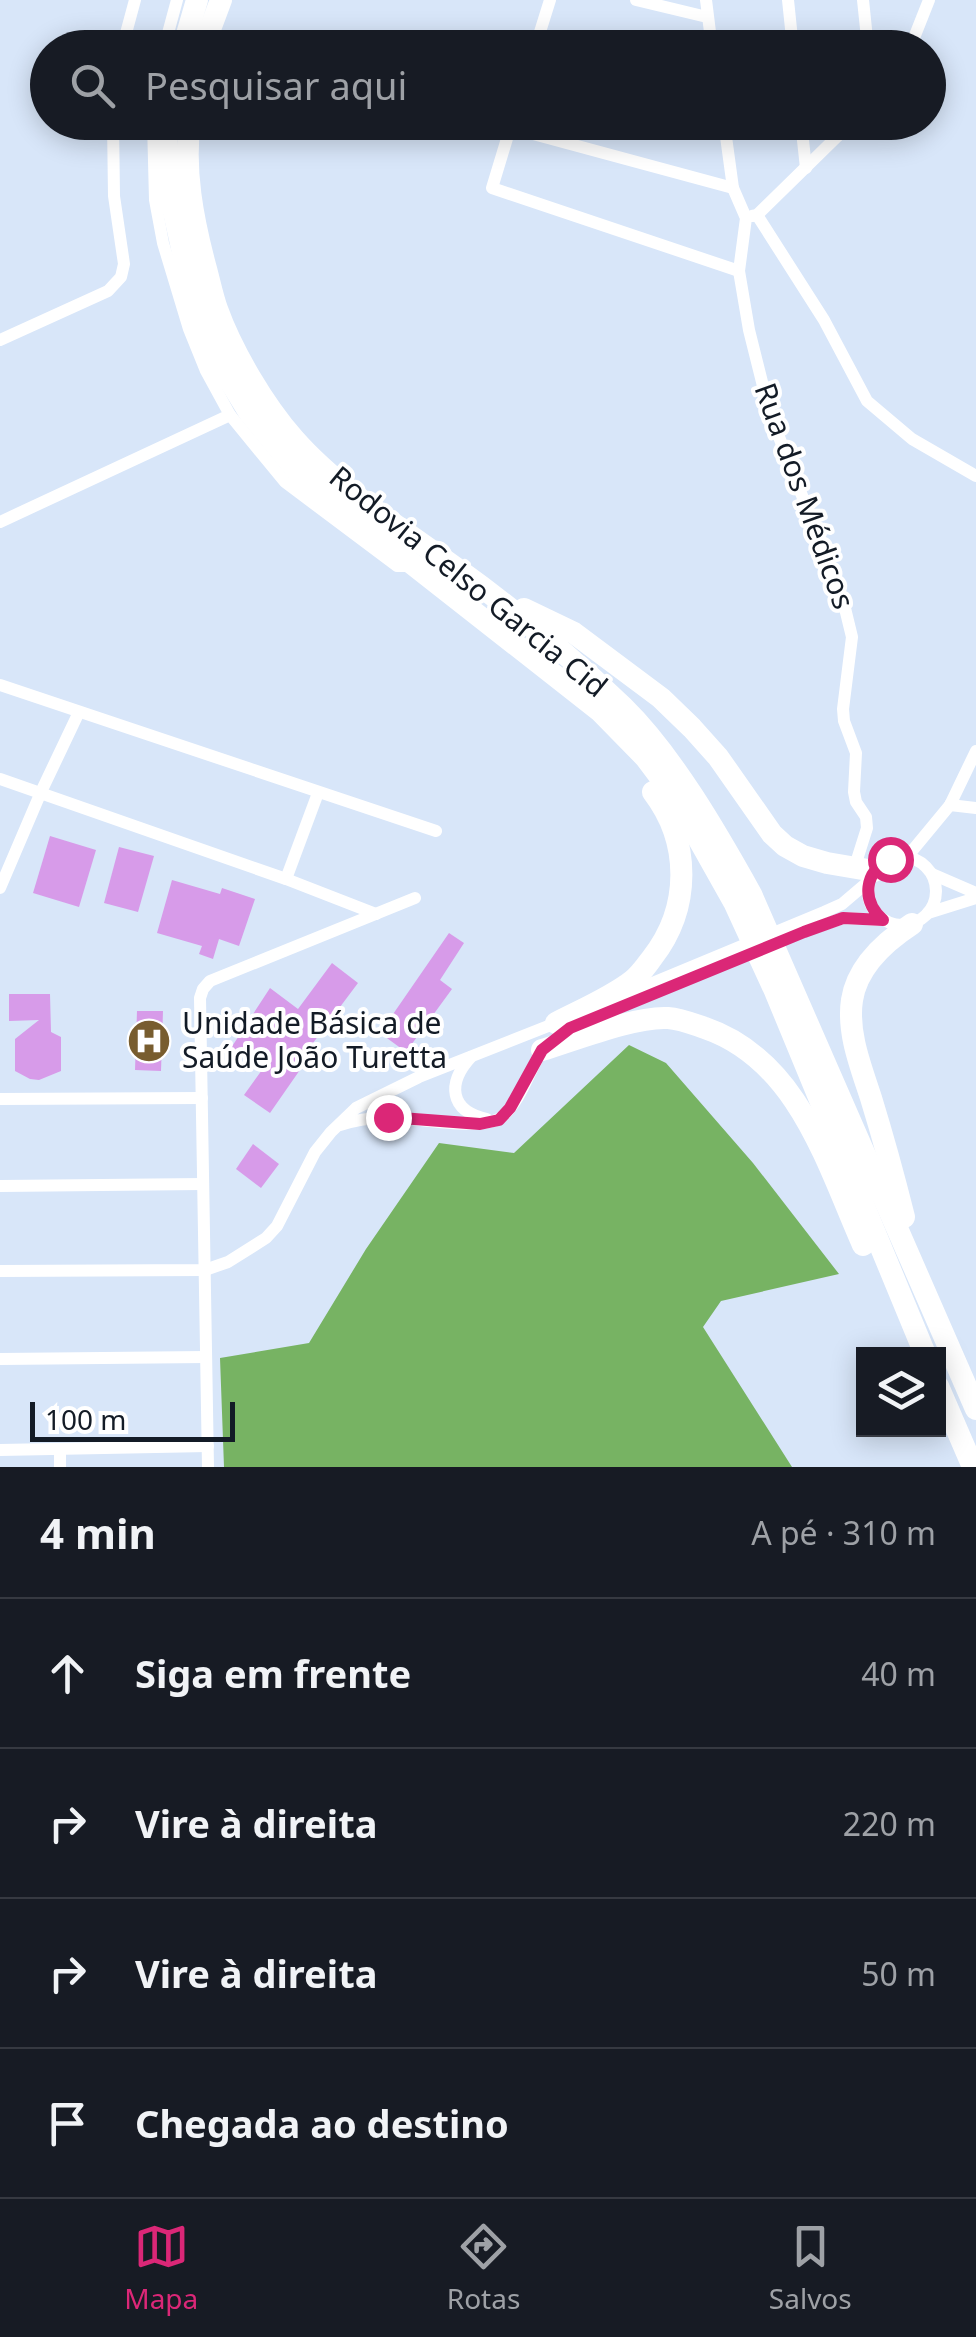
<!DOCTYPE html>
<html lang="pt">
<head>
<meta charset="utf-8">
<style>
	:root { --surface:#171b24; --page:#242831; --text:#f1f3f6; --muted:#9ea1a6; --line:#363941; --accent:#db2777 }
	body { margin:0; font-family:"Noto Sans",sans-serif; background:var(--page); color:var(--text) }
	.controls { position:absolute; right:30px; bottom:30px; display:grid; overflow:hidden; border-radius:0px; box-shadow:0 5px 25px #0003 }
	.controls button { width:90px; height:90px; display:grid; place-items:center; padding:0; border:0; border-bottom:2px solid var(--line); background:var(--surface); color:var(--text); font:50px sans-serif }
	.scale { position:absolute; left:30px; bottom:25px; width:205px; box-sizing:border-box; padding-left:10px; border:5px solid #131b26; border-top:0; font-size:28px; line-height:35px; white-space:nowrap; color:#131b26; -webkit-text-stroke:8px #fff; paint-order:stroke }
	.stop { position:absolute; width:30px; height:30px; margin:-22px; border:8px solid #db2777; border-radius:50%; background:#fff }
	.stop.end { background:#db2777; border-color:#fff; box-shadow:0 2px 10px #0008 }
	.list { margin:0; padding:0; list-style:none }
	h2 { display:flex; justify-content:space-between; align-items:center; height:130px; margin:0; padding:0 40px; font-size:42px }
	h2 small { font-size:32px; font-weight:400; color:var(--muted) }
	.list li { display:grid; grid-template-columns:65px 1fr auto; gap:30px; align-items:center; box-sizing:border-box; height:150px; padding:0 40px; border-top:2px solid var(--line) }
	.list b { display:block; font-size:38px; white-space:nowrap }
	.list em { font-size:32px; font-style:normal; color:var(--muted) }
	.icon { flex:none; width:55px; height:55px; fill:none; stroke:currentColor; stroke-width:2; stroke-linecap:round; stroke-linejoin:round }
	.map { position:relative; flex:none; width:976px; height:1467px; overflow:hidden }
	.search { position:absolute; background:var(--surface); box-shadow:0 5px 25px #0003; left:30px; right:30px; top:30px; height:110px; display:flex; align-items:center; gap:25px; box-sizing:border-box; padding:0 35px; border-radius:55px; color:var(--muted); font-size:38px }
	.sheet { height:730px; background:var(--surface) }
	nav { display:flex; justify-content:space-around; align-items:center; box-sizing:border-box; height:140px; border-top:2px solid var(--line); background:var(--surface); font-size:28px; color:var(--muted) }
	nav a { display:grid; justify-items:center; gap:5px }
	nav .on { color:var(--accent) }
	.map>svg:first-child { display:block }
	.forest { fill:#77b363 }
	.building { fill:#d79be9 }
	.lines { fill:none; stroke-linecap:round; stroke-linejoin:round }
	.street { stroke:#fff; stroke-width:12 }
	.highway { stroke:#fff; stroke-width:22 }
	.route { stroke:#db2777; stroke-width:12 }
	.labels { text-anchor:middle; stroke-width:8; stroke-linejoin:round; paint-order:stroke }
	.street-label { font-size:30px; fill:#131b26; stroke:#fff }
	.poi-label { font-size:30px; fill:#131b26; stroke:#fff; text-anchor:start }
</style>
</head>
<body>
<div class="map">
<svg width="976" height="1467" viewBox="0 0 976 1467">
	<rect width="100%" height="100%" fill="#d8e6f9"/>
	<polygon class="forest" points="629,1045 666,1063 753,1163 839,1274 721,1301 703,1327 792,1467 224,1467 220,1358 309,1343 366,1249 439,1143 514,1153"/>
	<g class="building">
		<polygon points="50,836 96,850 79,907 33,893"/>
		<polygon points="119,847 154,856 138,912 104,903"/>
		<polygon points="172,880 220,894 222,888 255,899 239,946 219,939 213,959 199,954 202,946 157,933"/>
		<polygon points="449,933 464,943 440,980 452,989 406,1052 380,1033"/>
		<polygon points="332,963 358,983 307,1051 311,1054 270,1113 244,1095 262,1070 231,1048 270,988 298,1009"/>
		<polygon points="9,994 50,994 51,1032 61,1037 61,1071 39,1080 30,1079 15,1071 15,1039 39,1020 9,1021"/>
		<polygon points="137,1011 163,1011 161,1071 135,1070"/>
		<polygon points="253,1144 279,1164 261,1188 236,1169"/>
	</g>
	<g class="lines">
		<g class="street">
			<polyline points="636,0 707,17"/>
			<polyline points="706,0 712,48"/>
			<polyline points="788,0 793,48"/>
			<polyline points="863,0 868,48"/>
			<polyline points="122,48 135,0"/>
			<polyline points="164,48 177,0"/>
			<polyline points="535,48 550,0"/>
			<polyline points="910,48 929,0"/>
			<polyline points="153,122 155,200 163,243 189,329 206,371 230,415 285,482 397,566 411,566"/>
			<polyline points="512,122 492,188 739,271"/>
			<polyline points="724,122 733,188 746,218 739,271 749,330 770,414 843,600 852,637 843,709 844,721 856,753 854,792 856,802 866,817 867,828 855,866"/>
			<polyline points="801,122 806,168"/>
			<polyline points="810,122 839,135"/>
			<polyline points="511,128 733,188"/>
			<polyline points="757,215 824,320 867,401 912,439 976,476"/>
			<polyline points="752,216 757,215 852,122"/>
			<polyline points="0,340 108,291 121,277 124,264 114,196 113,122"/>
			<polyline points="0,522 230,415"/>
			<polyline points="0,685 436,831"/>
			<polyline points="0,779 286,879 376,914"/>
			<polyline points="950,805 976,808"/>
			<circle cx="902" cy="891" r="34"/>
			<polyline points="907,857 950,805 976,751"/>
			<polyline points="932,874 976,893"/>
			<polyline points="286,879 318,793"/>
			<polyline points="0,888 41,792 79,712"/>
			<polyline points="928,913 976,898"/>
			<polyline points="626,994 824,912 842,904 869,881"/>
			<polyline points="563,1033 598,1015 804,931 843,918 883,920"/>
			<path d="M471,1057C447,1083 449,1111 487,1119"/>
			<polyline points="0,1099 202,1098"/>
			<path d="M340,1125C355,1120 371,1118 387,1117C414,1117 484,1133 503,1116C522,1099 529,1070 543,1049"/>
			<polyline points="0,1186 203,1184"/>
			<polyline points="0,1271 205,1270 228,1262 266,1238 277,1226 315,1152 331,1132 356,1108 419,1077 561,1021"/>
			<polyline points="0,1359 206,1357"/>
			<polyline points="60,1449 60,1467"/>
			<polyline points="0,1450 208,1446"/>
			<polyline points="208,1467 200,998 203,989 210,981 415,898"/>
		</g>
		<g class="highway">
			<polyline points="183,48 197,0"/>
			<polyline points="203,48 221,0"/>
			<polyline points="169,122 166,140 168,185 192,293 222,368 249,412 303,478 600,711 645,757 675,797 734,902 775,991 925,1354"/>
			<path d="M190,122C183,169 193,220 205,265C209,279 212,295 217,309C232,351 264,405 294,439C338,489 405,531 460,571C517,612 572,658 623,707C672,755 717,833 751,894L976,1409"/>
			<polyline points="524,609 574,633 661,698 692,728 718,757 772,834 785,846 803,856 827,863 874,871"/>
			<path d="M556,1023C581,1010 610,998 632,981C640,975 646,966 652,958C691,908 691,842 653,792"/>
			<path d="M542,1050C575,1040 635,1016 668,1018C681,1019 693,1024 705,1028C798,1060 827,1164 863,1245"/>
			<path d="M904,1217C894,1177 883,1137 871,1098C861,1067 847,1033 852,1000C857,967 886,941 912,924"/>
			<polyline points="938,1386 973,1467"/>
		</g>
	</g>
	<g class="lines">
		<path class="route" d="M388,1117L480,1124L499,1120L510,1108L542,1050L570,1028L804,932L843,918L883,920C861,900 864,872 890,859"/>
	</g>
	<defs>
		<g id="hospital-disc" transform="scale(2.25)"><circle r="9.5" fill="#785d2f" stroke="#fff"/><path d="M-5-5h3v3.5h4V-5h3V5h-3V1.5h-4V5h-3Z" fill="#fff"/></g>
	</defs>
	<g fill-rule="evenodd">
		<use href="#hospital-disc" x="149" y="1041"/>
	</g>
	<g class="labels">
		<g class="street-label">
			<text transform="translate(804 496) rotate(70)" y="10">Rua dos Médicos</text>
			<text transform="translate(468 582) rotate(39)" y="10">Rodovia Celso Garcia Cid</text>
		</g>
		<g class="poi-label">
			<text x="182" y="1034">Unidade Básica de<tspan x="182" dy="34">Saúde João Turetta</tspan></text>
		</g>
	</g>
</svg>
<div class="controls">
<button><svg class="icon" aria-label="layers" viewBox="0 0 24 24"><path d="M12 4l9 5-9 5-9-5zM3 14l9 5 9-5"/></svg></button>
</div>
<div class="scale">100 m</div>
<div class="stop" style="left:890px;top:859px"></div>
<div class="stop end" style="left:388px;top:1117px"></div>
<div class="search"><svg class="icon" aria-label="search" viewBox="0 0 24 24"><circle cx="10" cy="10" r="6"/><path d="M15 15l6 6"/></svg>Pesquisar aqui</div>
</div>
<section class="sheet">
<h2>4 min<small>A pé · 310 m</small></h2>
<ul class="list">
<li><svg class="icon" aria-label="ahead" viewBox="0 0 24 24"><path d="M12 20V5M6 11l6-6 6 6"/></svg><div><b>Siga em frente</b></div><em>40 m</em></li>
<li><svg class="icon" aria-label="right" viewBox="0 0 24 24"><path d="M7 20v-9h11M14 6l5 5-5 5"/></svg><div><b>Vire à direita</b></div><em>220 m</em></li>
<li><svg class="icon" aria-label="right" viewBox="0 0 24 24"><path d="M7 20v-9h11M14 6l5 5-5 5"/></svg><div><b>Vire à direita</b></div><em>50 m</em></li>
<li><svg class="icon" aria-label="arrive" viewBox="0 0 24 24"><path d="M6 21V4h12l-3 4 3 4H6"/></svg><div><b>Chegada ao destino</b></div></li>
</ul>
</section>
<nav>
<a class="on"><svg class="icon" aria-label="map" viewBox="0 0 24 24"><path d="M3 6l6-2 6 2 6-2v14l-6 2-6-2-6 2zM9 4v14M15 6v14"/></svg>Mapa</a>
<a><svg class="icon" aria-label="directions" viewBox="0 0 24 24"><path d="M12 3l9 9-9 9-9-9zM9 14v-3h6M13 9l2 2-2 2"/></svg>Rotas</a>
<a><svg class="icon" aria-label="saved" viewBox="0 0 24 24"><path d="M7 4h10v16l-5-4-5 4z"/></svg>Salvos</a>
</nav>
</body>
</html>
